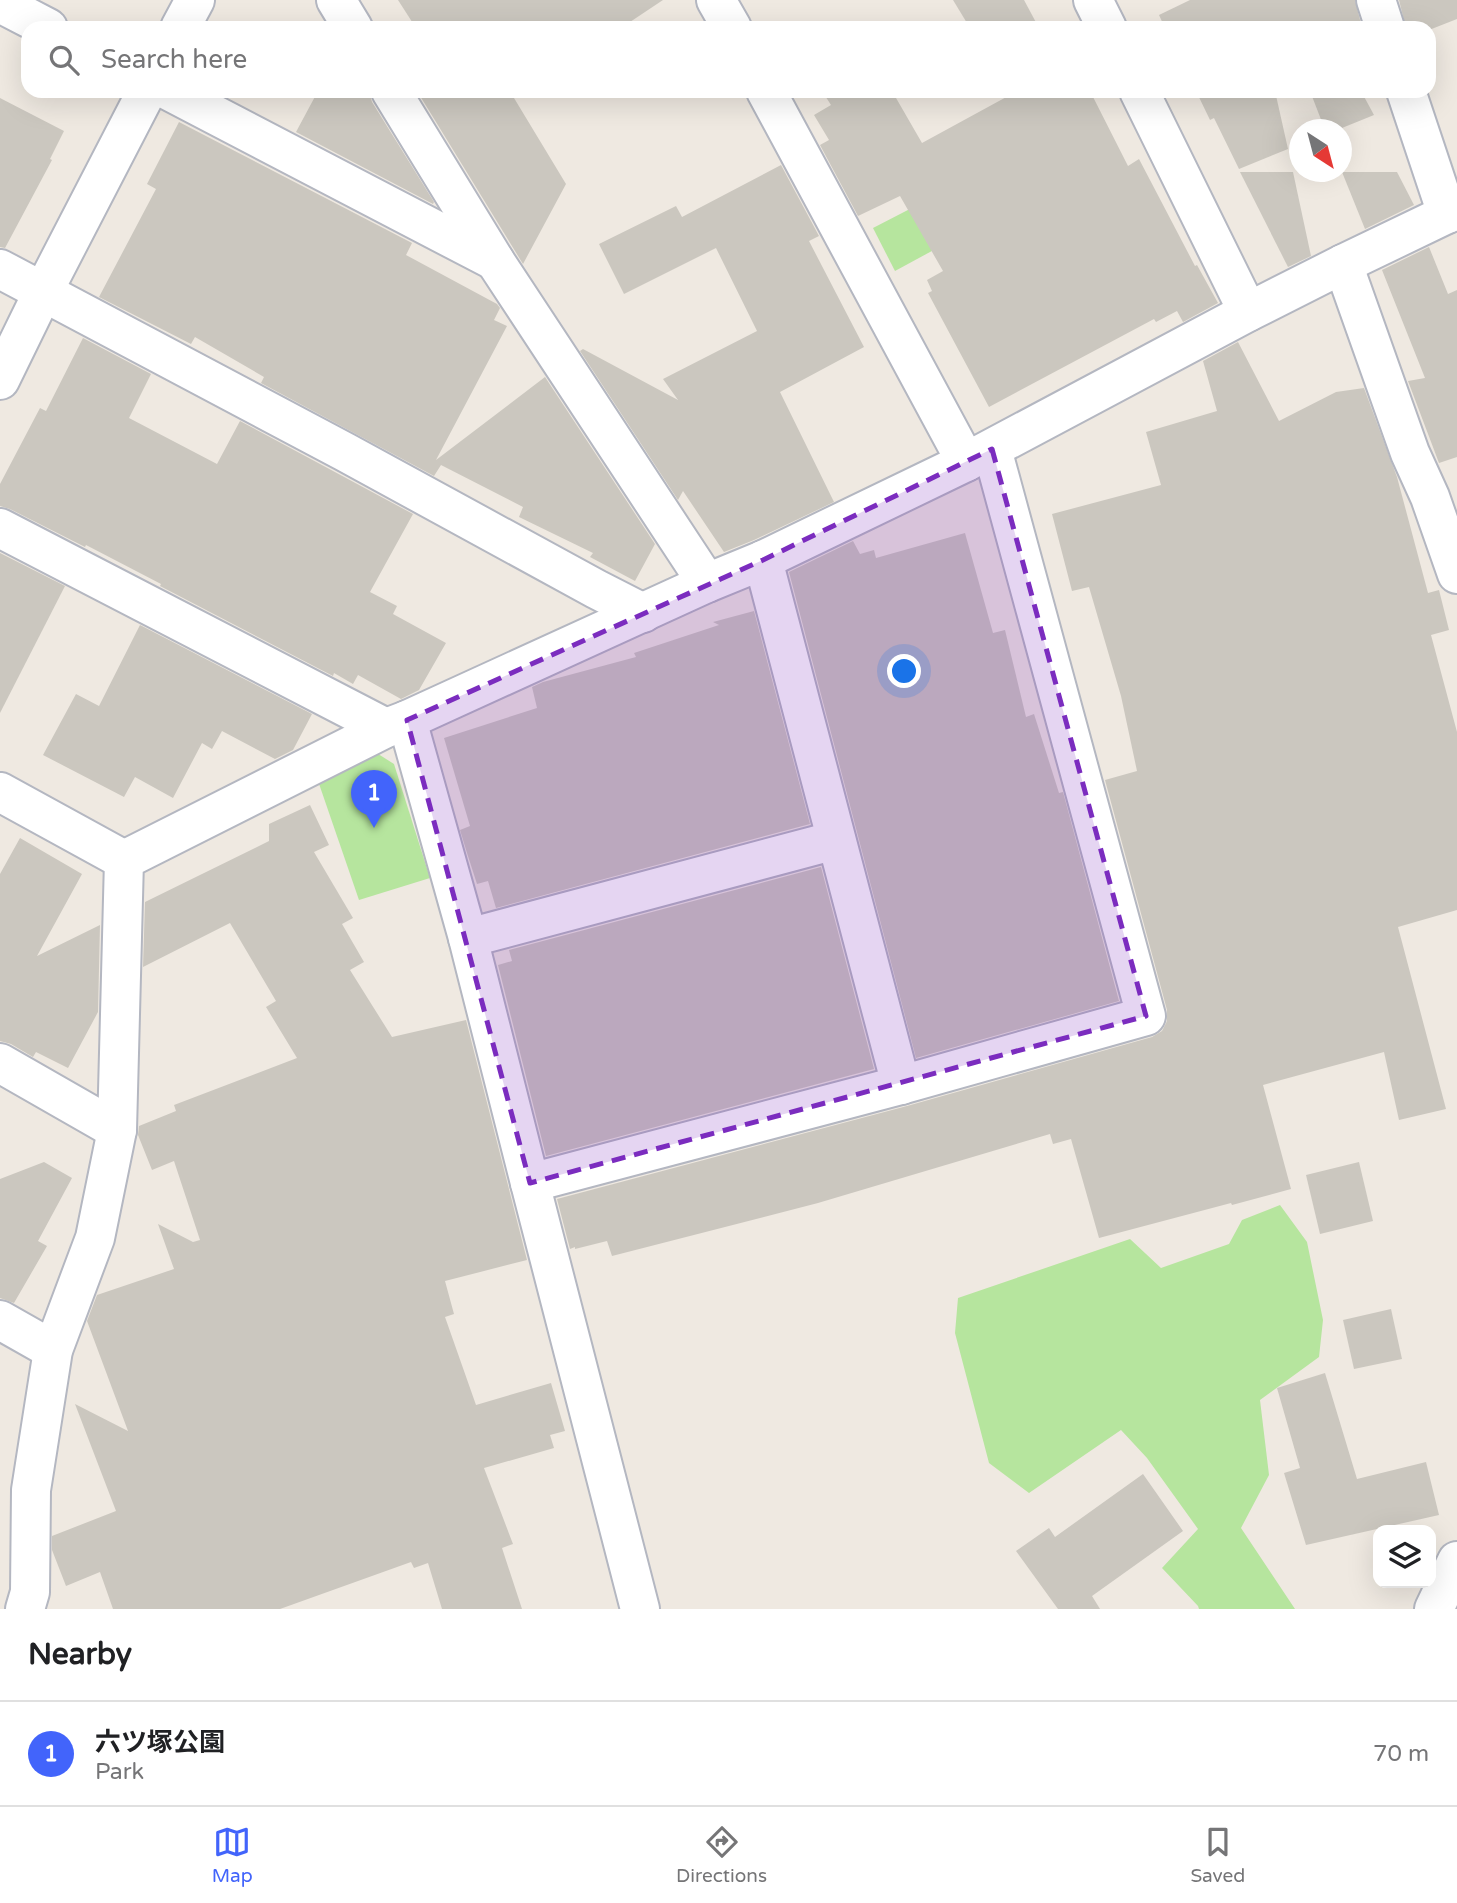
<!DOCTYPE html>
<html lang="en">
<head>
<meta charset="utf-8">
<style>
	:root { --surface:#fff; --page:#f6f6f6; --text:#202124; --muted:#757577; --line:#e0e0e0; --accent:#4264fb }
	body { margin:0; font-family:"Varela Round","Noto Sans JP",sans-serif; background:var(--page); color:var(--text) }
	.controls { position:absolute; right:21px; bottom:21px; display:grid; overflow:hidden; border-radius:14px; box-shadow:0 7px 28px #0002 }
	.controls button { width:63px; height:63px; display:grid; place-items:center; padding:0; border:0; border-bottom:2px solid var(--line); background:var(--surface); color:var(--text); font:35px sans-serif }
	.compass { position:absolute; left:1289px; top:119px; width:63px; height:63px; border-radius:50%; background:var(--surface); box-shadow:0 7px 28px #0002; rotate:144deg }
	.you { position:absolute; left:905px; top:672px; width:24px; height:24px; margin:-18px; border:5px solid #fff; border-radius:50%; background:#1a73e8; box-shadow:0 0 0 10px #1a73e833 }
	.badge { display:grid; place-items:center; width:46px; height:46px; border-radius:50%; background:var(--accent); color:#fff; font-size:23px; font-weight:700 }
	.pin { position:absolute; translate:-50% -58px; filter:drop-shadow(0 2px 4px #0008) }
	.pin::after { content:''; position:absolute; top:37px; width:24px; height:21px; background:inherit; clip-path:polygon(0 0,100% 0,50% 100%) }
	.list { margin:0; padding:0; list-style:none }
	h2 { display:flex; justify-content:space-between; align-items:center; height:91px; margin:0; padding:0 28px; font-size:30px }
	h2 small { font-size:23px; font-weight:400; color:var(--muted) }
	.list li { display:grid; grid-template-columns:46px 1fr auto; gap:21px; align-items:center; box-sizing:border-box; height:105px; padding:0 28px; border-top:2px solid var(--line) }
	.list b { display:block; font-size:26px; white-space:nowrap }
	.list p { margin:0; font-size:23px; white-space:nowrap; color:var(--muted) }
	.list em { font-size:23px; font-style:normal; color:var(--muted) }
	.icon { flex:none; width:38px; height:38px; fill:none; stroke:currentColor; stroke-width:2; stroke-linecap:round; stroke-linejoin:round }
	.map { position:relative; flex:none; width:1457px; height:1609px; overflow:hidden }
	.search { position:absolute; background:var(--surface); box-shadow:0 7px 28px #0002; left:21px; right:21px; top:21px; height:77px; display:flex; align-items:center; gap:18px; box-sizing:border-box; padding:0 24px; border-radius:21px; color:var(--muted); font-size:26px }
	.sheet { height:196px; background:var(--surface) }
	nav { display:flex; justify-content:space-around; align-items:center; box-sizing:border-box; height:98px; border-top:2px solid var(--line); background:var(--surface); font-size:19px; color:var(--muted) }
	nav a { display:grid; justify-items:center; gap:4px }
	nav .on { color:var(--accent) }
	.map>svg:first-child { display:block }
	.green { fill:#b6e59e }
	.building { fill:#cbc7bf }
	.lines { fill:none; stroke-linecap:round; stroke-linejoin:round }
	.street-casing { stroke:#b4b7c1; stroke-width:42 }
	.secondary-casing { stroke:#b4b7c1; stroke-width:42 }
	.street { stroke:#fff; stroke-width:38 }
	.secondary { stroke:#fff; stroke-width:38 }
	.marked { fill:#7b2cbf; fill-opacity:0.2; stroke:#7b2cbf; stroke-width:5; stroke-dasharray:14 9; stroke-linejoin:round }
</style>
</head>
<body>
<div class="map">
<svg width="1457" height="1609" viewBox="0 0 1457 1609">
	<rect width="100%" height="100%" fill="#efe9e1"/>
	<g class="green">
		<polygon points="966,180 989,220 895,271 873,228"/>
		<polygon points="375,752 394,764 430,878 359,900 317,778"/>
		<polygon points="1280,1205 1307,1242 1323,1320 1319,1357 1260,1400 1269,1475 1241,1528 1295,1609 1199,1609 1198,1606 1162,1568 1198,1529 1147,1458 1121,1430 1029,1493 989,1463 955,1333 958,1298 1130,1239 1161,1268 1229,1244 1242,1220"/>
	</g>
	<g class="building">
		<polygon points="398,0 663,0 621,28 416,28"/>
		<polygon points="953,0 1024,0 1039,28 970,28"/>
		<polygon points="1190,0 1355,0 1362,28 1165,28 1159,15"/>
		<polygon points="1399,0 1457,0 1457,19 1429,30 1429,28 1406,28"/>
		<polygon points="318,91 369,91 372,102 434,202 433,204 296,132"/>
		<polygon points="417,91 525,91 514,98 566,184 523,264"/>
		<polygon points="822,91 892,91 922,143 1010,95 1008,91 1090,91 1128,166 1139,159 1195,266 1197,265 1218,303 1183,322 1177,311 1156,322 1154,319 989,407 928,293 932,291 927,280 943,271 900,196 858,216 820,145 829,140 814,115 831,105"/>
		<polygon points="1196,91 1275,91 1288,149 1239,169 1214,118 1210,120"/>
		<polygon points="1310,91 1361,91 1374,115 1337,130 1325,130"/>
		<polygon points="0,98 64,131 50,159 52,160 5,248 0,247"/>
		<polygon points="179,122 412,243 406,255 497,304 500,308 494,320 507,326 436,460 545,377 655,544 635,581 590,557 593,553 519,517 523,507 441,465 434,476 261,383 264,377 195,337 191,344 99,297 156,189 147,184"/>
		<polygon points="781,165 819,236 809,241 864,347 780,392 834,502 754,540 724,552 683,491 678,500 580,351 583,349 678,400 663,379 757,331 716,248 624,294 599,244 676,206 682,217"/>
		<polygon points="1240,172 1293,172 1311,256 1288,267"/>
		<polygon points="1342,172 1397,172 1414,205 1365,229"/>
		<polygon points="1429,247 1448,294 1457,290 1457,457 1439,463 1408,381 1425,378 1382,270"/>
		<polygon points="83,338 151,374 129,418 217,464 240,421 413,514 370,592 397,606 393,614 446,643 419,690 401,699 358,675 353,684 334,673 333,676 160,586 161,584 86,545 85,547 10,509 0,506 0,484 40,408 46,411"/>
		<polygon points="1238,342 1279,421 1336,392 1364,388 1397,477 1428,593 1439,590 1449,630 1431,635 1457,732 1457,910 1398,927 1446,1109 1399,1120 1384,1052 1263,1085 1291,1189 1232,1205 1231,1203 1099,1238 1071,1139 1053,1144 1050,1134 818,1203 612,1256 607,1241 575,1249 575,1247 570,1249 557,1199 907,1106 1152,1037 1162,1031 1167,1021 1167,1010 1105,780 1137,771 1121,696 1089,587 1072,591 1052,514 1161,485 1146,432 1217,411 1203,361"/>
		<polygon points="965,533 993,633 1005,630 1026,717 1034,714 1059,793 1063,792 1119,1001 916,1058 789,572 853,541 860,554 874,550 876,558"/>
		<polygon points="0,553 65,586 0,713"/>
		<polygon points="754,611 810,824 496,908 488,881 477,884 467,853 460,830 470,826 444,738 537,708 532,687 543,682 636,657 634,653 719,625 713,622"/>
		<polygon points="140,625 312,714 293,750 275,759 222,731 212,749 202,743 173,798 135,777 124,797 43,755 76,694 99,706"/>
		<polygon points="310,805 329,845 314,852 353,918 342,924 364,962 350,970 392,1037 466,1020 527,1260 445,1281 454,1314 445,1317 476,1405 551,1383 565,1431 550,1435 554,1448 484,1468 513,1544 502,1548 522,1609 442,1609 428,1563 414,1568 411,1562 280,1609 113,1609 100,1572 66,1586 52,1550 52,1536 116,1511 75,1404 128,1431 87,1321 97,1295 174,1269 158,1224 193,1242 200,1240 174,1161 152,1170 138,1135 139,1126 176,1111 174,1105 297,1058 266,1007 276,1001 230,923 143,967 145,902 269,841 269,824"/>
		<polygon points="20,838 82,874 37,956 100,925 98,1012 68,1068 36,1052 33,1057 11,1044 0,1041 0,874"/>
		<polygon points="821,867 874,1069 546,1156 498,965 512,961 509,950"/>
		<polygon points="44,1162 72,1178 38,1241 47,1246 14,1303 0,1298 0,1179"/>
		<polygon points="1359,1162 1373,1221 1320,1234 1306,1175"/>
		<polygon points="1391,1309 1402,1359 1354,1369 1343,1320"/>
		<polygon points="1325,1373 1357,1479 1426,1462 1439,1515 1306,1545 1284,1473 1300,1468 1277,1388"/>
		<polygon points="1143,1474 1183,1531 1092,1596 1100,1609 1058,1609 1016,1551 1049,1528 1055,1537"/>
	</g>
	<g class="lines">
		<g class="street-casing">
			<g id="street">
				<polyline points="336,0 353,28"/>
				<polyline points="716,0 732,28"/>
				<polyline points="1093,0 1107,28"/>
				<polyline points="1376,0 1385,28"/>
				<polyline points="0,3 48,28"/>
				<polyline points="169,91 495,261"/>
				<polyline points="391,91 495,261 707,583"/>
				<polyline points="766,91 966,462"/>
				<polyline points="1139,91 1248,312"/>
				<polyline points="1406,91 1447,214"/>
				<polyline points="1343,264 1410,453 1430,497 1457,574"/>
				<polyline points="0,269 345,452 596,589 643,613"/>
				<polyline points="0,528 386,728"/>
				<polyline points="763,560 901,1085"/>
				<polyline points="407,720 468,938 530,1183 901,1085 1146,1016 992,449"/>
				<polyline points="0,792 124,860"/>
				<polyline points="468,938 836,840"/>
				<polyline points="0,1063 117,1130"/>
				<polyline points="530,1183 640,1609"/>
				<polyline points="0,1320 53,1350"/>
				<polyline points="25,1609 30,1592 31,1490 53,1350 95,1238 117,1130 124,860 386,728 407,720 707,583 763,560 966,462 1248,312 1343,264 1447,214 1457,210"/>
				<polyline points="1434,1609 1457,1561"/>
			</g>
		</g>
		<g class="secondary-casing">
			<g id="secondary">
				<polyline points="180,28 195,0"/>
				<polyline points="0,380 43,292 147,91"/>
			</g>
		</g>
		<use href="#street" class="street"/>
		<use href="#secondary" class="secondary"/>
	</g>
	<path class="marked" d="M992,449L1146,1016L530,1183L407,720L763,560Z"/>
</svg>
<div class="controls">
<button><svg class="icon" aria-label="layers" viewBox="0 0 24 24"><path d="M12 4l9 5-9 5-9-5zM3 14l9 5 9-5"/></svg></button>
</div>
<svg class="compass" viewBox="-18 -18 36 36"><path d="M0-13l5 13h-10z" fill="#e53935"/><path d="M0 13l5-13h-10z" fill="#757577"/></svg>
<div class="you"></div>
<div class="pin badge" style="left:374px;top:828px">1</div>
<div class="search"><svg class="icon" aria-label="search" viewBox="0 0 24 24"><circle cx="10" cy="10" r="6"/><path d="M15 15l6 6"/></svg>Search here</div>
</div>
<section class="sheet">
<h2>Nearby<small></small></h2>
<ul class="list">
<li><span class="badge">1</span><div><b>六ツ塚公園</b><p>Park</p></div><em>70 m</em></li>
</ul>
</section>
<nav>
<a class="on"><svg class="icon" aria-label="map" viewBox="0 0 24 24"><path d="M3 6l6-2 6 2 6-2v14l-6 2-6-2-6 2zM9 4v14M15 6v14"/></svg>Map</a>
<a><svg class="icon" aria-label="directions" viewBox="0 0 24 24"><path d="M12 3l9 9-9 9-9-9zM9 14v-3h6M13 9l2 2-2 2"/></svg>Directions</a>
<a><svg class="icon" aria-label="saved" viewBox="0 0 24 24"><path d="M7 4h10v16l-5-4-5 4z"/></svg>Saved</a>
</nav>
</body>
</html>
